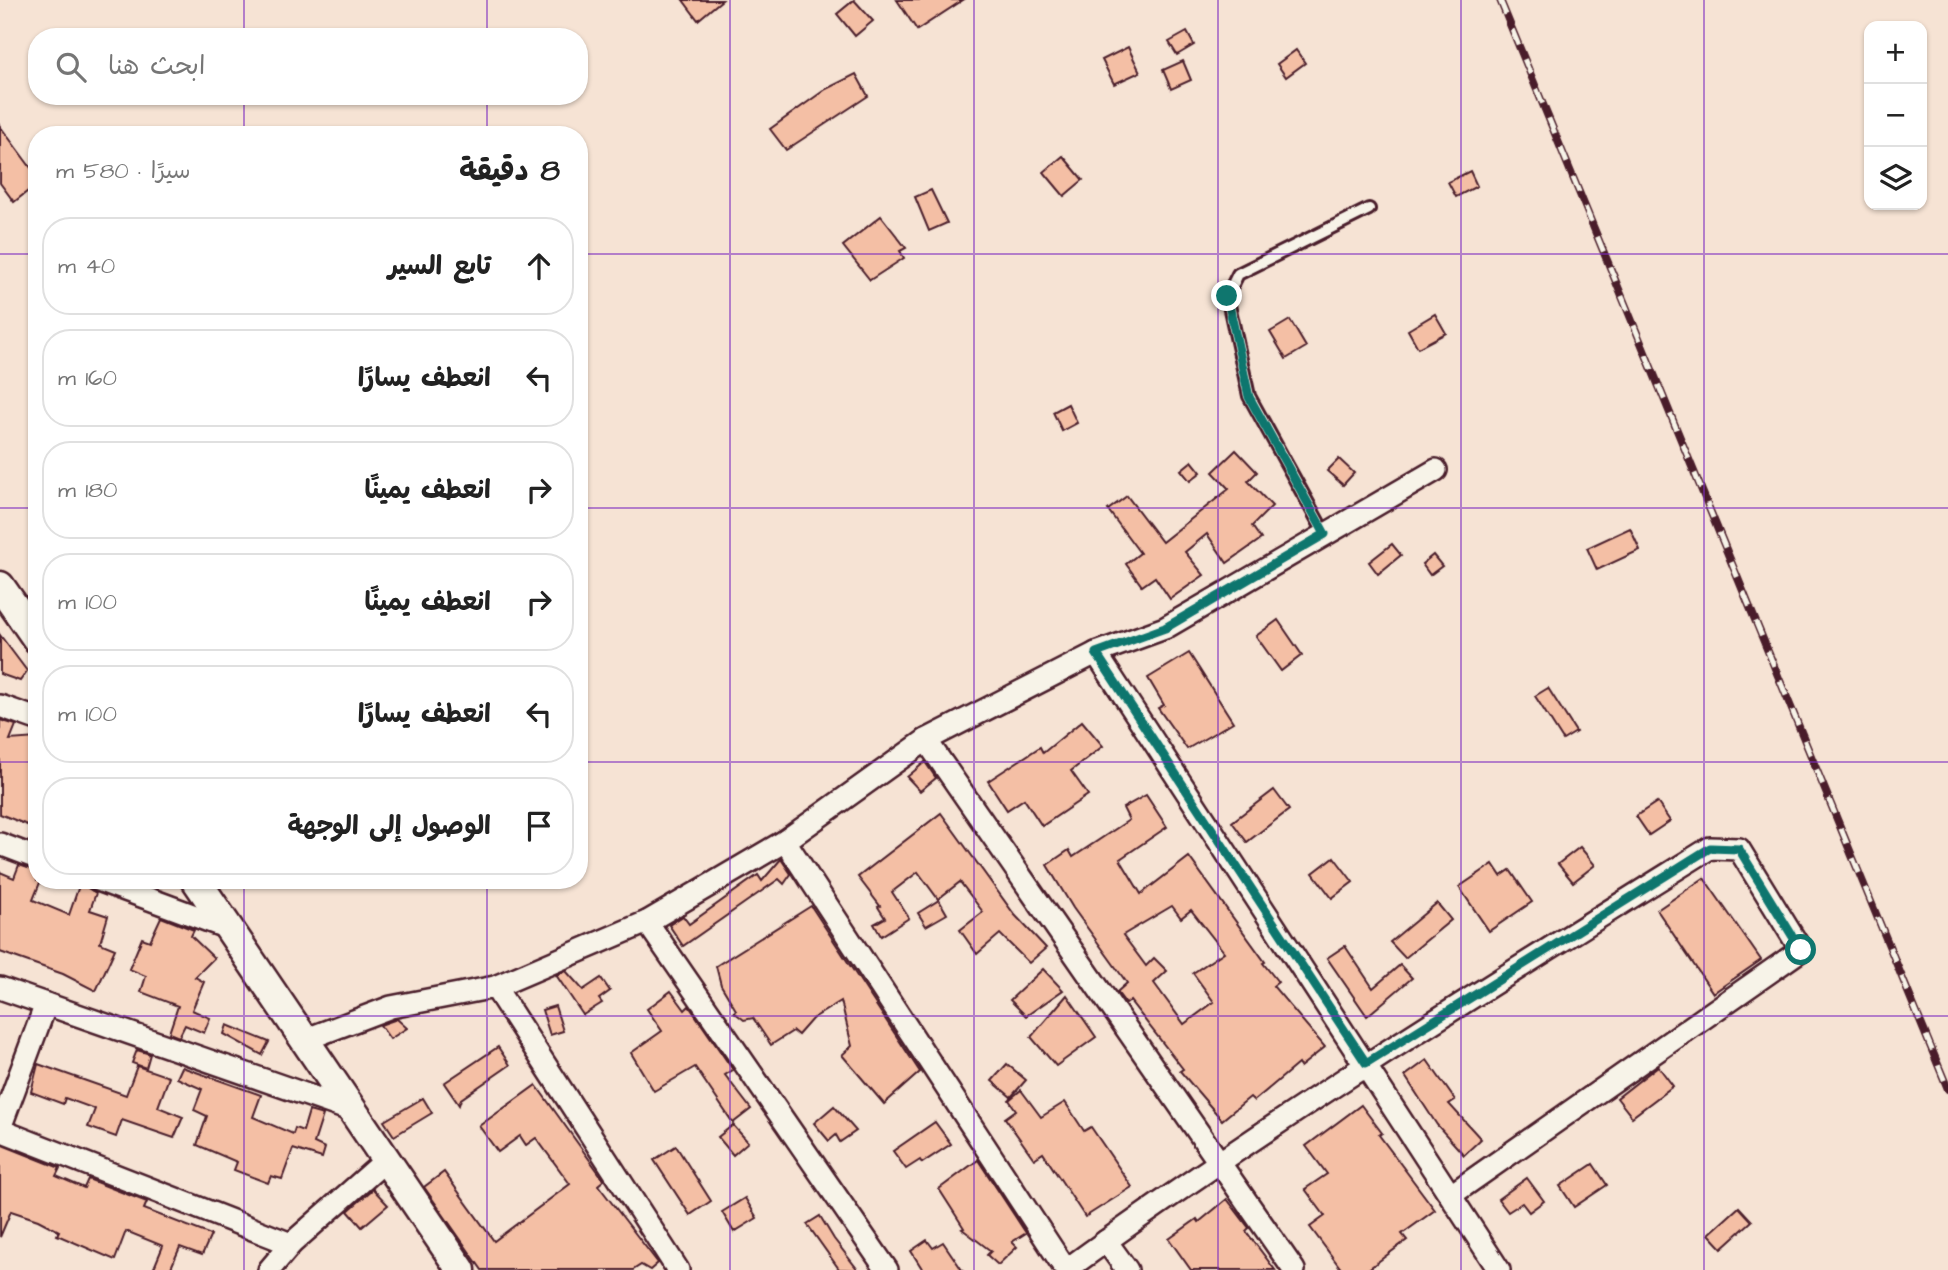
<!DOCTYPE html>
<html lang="ar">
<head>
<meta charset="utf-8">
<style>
	:root { --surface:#fff; --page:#f6f6f6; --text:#222; --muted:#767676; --line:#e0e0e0 }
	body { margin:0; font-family:"Architects Daughter","Playpen Sans Arabic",sans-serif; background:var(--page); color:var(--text); direction:rtl }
	.controls { position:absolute; right:21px; top:21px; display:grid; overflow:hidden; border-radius:14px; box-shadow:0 2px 5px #0004 }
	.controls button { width:63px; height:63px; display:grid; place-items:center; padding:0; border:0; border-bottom:2px solid var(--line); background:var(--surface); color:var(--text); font:35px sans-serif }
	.stop { position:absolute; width:21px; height:21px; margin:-16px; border:5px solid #0f766e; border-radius:50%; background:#fff }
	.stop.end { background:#0f766e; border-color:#fff; box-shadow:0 2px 7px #0008 }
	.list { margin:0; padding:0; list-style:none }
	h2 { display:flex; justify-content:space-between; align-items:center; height:91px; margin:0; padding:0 28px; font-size:30px }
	h2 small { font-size:23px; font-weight:400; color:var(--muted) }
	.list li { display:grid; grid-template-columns:46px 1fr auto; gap:21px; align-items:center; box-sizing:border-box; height:98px; margin:0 14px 14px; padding:0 14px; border:2px solid var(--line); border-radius:28px }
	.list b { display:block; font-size:26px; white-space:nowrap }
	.list em { font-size:23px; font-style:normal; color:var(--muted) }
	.icon { flex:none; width:38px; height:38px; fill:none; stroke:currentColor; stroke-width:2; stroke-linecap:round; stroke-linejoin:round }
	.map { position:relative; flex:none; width:1948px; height:1270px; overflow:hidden; direction:ltr }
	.search { position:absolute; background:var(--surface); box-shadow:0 2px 5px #0004; left:28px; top:28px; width:560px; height:77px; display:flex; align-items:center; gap:18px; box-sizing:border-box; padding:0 24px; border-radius:28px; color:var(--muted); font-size:26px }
	.panel { position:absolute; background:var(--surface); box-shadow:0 2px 5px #0004; left:28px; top:126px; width:560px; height:763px; border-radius:28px; direction:rtl }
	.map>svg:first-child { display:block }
	.building { fill:#f4bfa5; stroke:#4a1f2b; stroke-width:2; fill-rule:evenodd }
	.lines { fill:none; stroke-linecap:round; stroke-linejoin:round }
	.service-casing { stroke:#4a1f2b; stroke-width:16 }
	.minor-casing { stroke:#4a1f2b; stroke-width:26 }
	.secondary-casing { stroke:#4a1f2b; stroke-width:33 }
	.service { stroke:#f7f3e8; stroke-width:10 }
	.minor { stroke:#f7f3e8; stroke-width:21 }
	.secondary { stroke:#f7f3e8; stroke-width:28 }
	.rail-casing { stroke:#4a1f2b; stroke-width:8 }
	.rail { stroke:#f7f3e8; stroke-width:5; stroke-dasharray:16; stroke-linecap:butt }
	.route { stroke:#0f766e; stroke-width:9 }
	.grid { fill:none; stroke:#7b2cbf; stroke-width:2; stroke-opacity:0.55 }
</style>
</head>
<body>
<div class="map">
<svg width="1948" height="1270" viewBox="0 0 1948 1270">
	<rect width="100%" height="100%" fill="#f6e3d4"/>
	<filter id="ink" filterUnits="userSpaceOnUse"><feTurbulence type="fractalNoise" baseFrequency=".0143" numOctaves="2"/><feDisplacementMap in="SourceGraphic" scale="14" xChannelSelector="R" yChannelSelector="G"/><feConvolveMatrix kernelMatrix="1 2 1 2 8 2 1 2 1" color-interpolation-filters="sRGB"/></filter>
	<g filter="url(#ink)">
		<g class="building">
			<polygon points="683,0 722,0 698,20"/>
			<polygon points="854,0 873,21 855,36 837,14"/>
			<polygon points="897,0 963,0 917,30"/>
			<polygon points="1187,32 1194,45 1177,55 1169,42"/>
			<polygon points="1128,47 1140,72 1114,84 1102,60"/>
			<polygon points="1296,50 1305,63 1286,77 1277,64"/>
			<polygon points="1183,61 1191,80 1171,89 1163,70"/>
			<polygon points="856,74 868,96 786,150 770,129 826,89"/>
			<polygon points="0,126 37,176 37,184 14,202 0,183"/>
			<polygon points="1063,156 1083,180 1064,196 1044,172"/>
			<polygon points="1470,171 1477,186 1456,197 1448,182"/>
			<polygon points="931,190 947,223 929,231 915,197"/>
			<polygon points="881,216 906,248 900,251 904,258 870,280 843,246"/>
			<polygon points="1435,314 1446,333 1418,348 1408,330"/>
			<polygon points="1290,320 1306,347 1286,359 1270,332"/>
			<polygon points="1068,404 1077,423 1062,431 1053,412"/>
			<polygon points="1236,450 1257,472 1248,481 1272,506 1252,526 1261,539 1227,563 1207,534 1185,552 1204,575 1170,599 1155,577 1142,586 1126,564 1140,553 1108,510 1127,496 1162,542 1229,489 1213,472"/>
			<polygon points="1339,459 1354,473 1343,485 1327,471"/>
			<polygon points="1192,461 1201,472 1190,481 1181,470"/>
			<polygon points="1630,528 1640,550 1597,570 1587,548"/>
			<polygon points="1392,544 1401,555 1378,574 1369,562"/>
			<polygon points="1433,555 1442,566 1430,575 1422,564"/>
			<polygon points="1278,620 1302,655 1281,671 1256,636"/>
			<polygon points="0,635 27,671 20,681 0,674"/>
			<polygon points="1189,653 1233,722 1187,749 1158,708 1164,705 1148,678"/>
			<polygon points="1548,688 1576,732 1563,740 1535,696"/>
			<polygon points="0,720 16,725 10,740 37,738 37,829 0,814"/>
			<polygon points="1082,721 1103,746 1071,771 1088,795 1042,826 1024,799 1007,810 988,781 1040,747 1043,753"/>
			<polygon points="925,762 936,778 920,791 907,777"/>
			<polygon points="1274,790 1289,810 1247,842 1232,822"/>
			<path d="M1146,795L1167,827L1120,859L1141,894L1189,857L1265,962L1263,963L1278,982L1273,986L1325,1047L1300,1067L1298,1064L1254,1101L1250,1097L1222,1120L1180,1071L1183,1069L1130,1001L1126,1004L1117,992L1127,983L1073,908L1047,865L1069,850L1073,857L1129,820L1123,808ZM1172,906L1181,918L1191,910L1224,952L1193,973L1214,1002L1184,1024L1154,983L1167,971L1154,958L1146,966L1123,935Z"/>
			<polygon points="1657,802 1670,821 1649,835 1636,816"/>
			<polygon points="941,813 1014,914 1046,948 1029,963 1000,934 977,954 960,930 983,912 960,882 938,899 918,872 892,892 909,918 881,936 874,924 885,918 878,907 880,906 858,877"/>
			<polygon points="1580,847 1595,865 1573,882 1558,864"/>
			<polygon points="1334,857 1353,882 1332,898 1313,873"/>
			<polygon points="781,859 791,874 784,884 779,879 683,946 669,925 683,916 689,924 758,875 762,881"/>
			<polygon points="1493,864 1501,876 1510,870 1532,902 1489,931 1459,887"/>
			<polygon points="19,865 37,871 37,880 41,880 33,900 69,915 81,880 85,880 88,888 96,893 90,910 108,916 100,943 115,949 96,991 63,974 0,952 0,872 14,878"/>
			<polygon points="1704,878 1761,960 1713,993 1657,910"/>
			<polygon points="939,900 947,914 926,926 918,913"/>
			<polygon points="1437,903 1451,920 1405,958 1390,942"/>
			<polygon points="811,906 920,1072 884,1104 842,1055 852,1046 841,1001 812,1019 798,1035 793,1031 771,1045 753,1018 744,1020 734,1012 736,1010 721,985 716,966"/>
			<polygon points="161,917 194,930 191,936 214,958 195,977 204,982 192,1010 210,1018 204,1033 185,1025 179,1037 169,1033 178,1006 141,992 146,976 129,969 142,938 150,941"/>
			<polygon points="1345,946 1373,988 1400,965 1412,978 1367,1016 1327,958"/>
			<polygon points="1043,969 1063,990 1026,1016 1010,1000"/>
			<polygon points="566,971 583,990 601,978 610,991 599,999 602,1003 583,1015 556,975"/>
			<polygon points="671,991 685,1010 689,1006 733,1070 725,1075 751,1109 733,1123 695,1067 654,1091 631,1053 662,1031 647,1009"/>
			<polygon points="1067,995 1096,1037 1056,1066 1031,1037"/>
			<polygon points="555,1006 563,1031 550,1035 542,1010"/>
			<polygon points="397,1019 407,1028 390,1039 380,1025"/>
			<polygon points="227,1025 269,1042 262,1055 224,1034"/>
			<polygon points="498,1047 510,1065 461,1099 459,1105 444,1083"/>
			<polygon points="137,1050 150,1054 146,1068 132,1063"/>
			<polygon points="1427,1060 1455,1100 1449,1104 1481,1139 1464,1155 1437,1125 1405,1076"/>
			<polygon points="38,1064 126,1095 137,1066 169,1077 158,1107 183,1117 174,1138 122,1120 116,1137 88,1127 95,1109 65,1098 63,1104 31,1092"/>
			<polygon points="1007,1064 1026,1080 1011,1097 992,1081"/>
			<polygon points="1658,1066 1673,1086 1632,1117 1617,1098"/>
			<polygon points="182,1067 261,1095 253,1117 293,1134 295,1128 303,1131 309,1111 323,1115 314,1143 325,1148 322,1158 293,1149 282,1179 271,1176 268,1183 234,1170 237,1162 197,1145 207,1116 194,1110 202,1089 177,1078"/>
			<polygon points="536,1085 604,1180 598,1185 658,1263 650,1270 641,1265 633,1270 482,1270 424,1187 444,1172 494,1241 570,1184 536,1138 526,1145 520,1136 498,1152 479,1126"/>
			<polygon points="1021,1090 1041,1117 1065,1102 1084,1131 1091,1127 1132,1187 1085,1217 1043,1153 1034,1159 1005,1118 1016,1110 1009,1100"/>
			<polygon points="423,1098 432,1113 394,1136 384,1121"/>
			<polygon points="1361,1105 1382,1133 1379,1135 1435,1210 1402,1234 1407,1240 1367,1270 1342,1270 1310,1227 1325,1216 1305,1189 1327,1174 1306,1146"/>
			<polygon points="834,1106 856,1131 840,1142 836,1135 829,1141 814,1123"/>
			<polygon points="935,1122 951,1144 922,1163 920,1160 906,1169 893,1151"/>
			<polygon points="733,1125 748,1142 733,1155 718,1137"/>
			<polygon points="0,1144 60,1168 56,1176 84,1188 88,1179 147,1202 144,1209 211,1235 202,1255 180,1247 170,1270 153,1270 163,1246 126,1231 115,1260 57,1235 59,1231 38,1220 11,1211 0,1237"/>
			<polygon points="676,1146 711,1201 690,1215 654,1160"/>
			<polygon points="978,1160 1026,1233 1012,1242 1017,1247 998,1265 987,1255 991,1251 962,1229 964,1228 939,1189"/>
			<polygon points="1593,1164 1607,1185 1574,1207 1560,1186"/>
			<polygon points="1527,1178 1544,1201 1529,1212 1522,1203 1508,1212 1498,1199"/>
			<polygon points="373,1189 388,1205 362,1227 348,1211"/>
			<polygon points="745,1198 757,1218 734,1232 722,1212"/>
			<polygon points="1227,1199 1249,1228 1246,1231 1275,1270 1191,1270 1169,1239 1197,1219 1199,1222"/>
			<polygon points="1739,1207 1752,1221 1722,1248 1709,1234"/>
			<polygon points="820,1216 834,1239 858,1270 839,1269 807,1224"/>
			<polygon points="927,1240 933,1248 943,1242 962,1270 923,1270 911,1251"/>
		</g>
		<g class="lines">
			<g class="service-casing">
				<polyline id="service" points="1325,534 1249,396 1227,296 1238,274 1369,209"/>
			</g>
			<g class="minor-casing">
				<g id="minor">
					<polyline points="1096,653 1499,1270"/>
					<polyline points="0,706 37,719"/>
					<polyline points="926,740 1294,1270"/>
					<polyline points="785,841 1066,1270"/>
					<polyline points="0,844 37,858"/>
					<polyline points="98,880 225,927"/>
					<polyline points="647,922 887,1270"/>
					<polyline points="495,987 678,1270"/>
					<polyline points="0,988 353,1111"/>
					<polyline points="304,1040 391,1007 495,987 647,922 785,841 926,740 1096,653 1165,628 1436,470"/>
					<polyline points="0,1128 46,1004"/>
					<polyline points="0,1130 291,1244"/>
					<polyline points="1106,1241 1127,1270"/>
					<polyline points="269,1270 291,1244 386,1160"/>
					<path d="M1066,1270C1274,1119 1492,984 1710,848L1739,849L1801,950L1451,1195"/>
				</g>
			</g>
			<g class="secondary-casing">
				<g id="secondary">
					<polyline points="0,586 37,639"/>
					<polyline points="196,880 461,1270"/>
				</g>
			</g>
			<use href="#service" class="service"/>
			<use href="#minor" class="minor"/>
			<use href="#secondary" class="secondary"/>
			<g class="rail-casing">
				<polyline id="rail" points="1500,0 1948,1089"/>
			</g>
			<use href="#rail" class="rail"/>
		</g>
	</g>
	<g class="lines" filter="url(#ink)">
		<polyline class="route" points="1227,296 1249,397 1325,534 1165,628 1096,653 1366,1063 1710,848 1739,849 1801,950"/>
	</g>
	<path class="grid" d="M244,0V37M487,0V37M730,0V1270M974,0V1270M1218,0V1270M1461,0V1270M1704,0V1270M244,96V135M487,96V135M0,254H37M579,254H1948M0,508H37M579,508H1948M0,762H37M579,762H1948M244,880V1270M487,880V1270M0,1016H1948"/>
</svg>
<div class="controls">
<button>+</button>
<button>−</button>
<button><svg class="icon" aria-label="layers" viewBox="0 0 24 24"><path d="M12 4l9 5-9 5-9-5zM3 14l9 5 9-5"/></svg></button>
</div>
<div class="stop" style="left:1801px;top:950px"></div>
<div class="stop end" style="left:1227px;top:296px"></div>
<div class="search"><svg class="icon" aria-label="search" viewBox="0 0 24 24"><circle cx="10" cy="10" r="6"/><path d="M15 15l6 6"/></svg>ابحث هنا</div>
<section class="panel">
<h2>8 دقيقة<small>سيرًا · 580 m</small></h2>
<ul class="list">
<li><svg class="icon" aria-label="ahead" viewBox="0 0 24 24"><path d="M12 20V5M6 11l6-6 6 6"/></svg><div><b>تابع السير</b></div><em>40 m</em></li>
<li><svg class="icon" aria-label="left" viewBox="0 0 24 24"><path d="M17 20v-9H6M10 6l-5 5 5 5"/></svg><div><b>انعطف يسارًا</b></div><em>160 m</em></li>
<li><svg class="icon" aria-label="right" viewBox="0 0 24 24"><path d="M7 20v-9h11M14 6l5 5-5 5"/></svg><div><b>انعطف يمينًا</b></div><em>180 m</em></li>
<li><svg class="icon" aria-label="right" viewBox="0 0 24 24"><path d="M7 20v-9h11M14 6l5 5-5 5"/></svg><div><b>انعطف يمينًا</b></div><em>100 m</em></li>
<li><svg class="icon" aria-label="left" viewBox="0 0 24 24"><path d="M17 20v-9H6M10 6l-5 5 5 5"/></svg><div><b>انعطف يسارًا</b></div><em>100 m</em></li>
<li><svg class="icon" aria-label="arrive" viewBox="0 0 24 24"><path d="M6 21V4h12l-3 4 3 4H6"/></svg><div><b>الوصول إلى الوجهة</b></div></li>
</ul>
</section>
</div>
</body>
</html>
